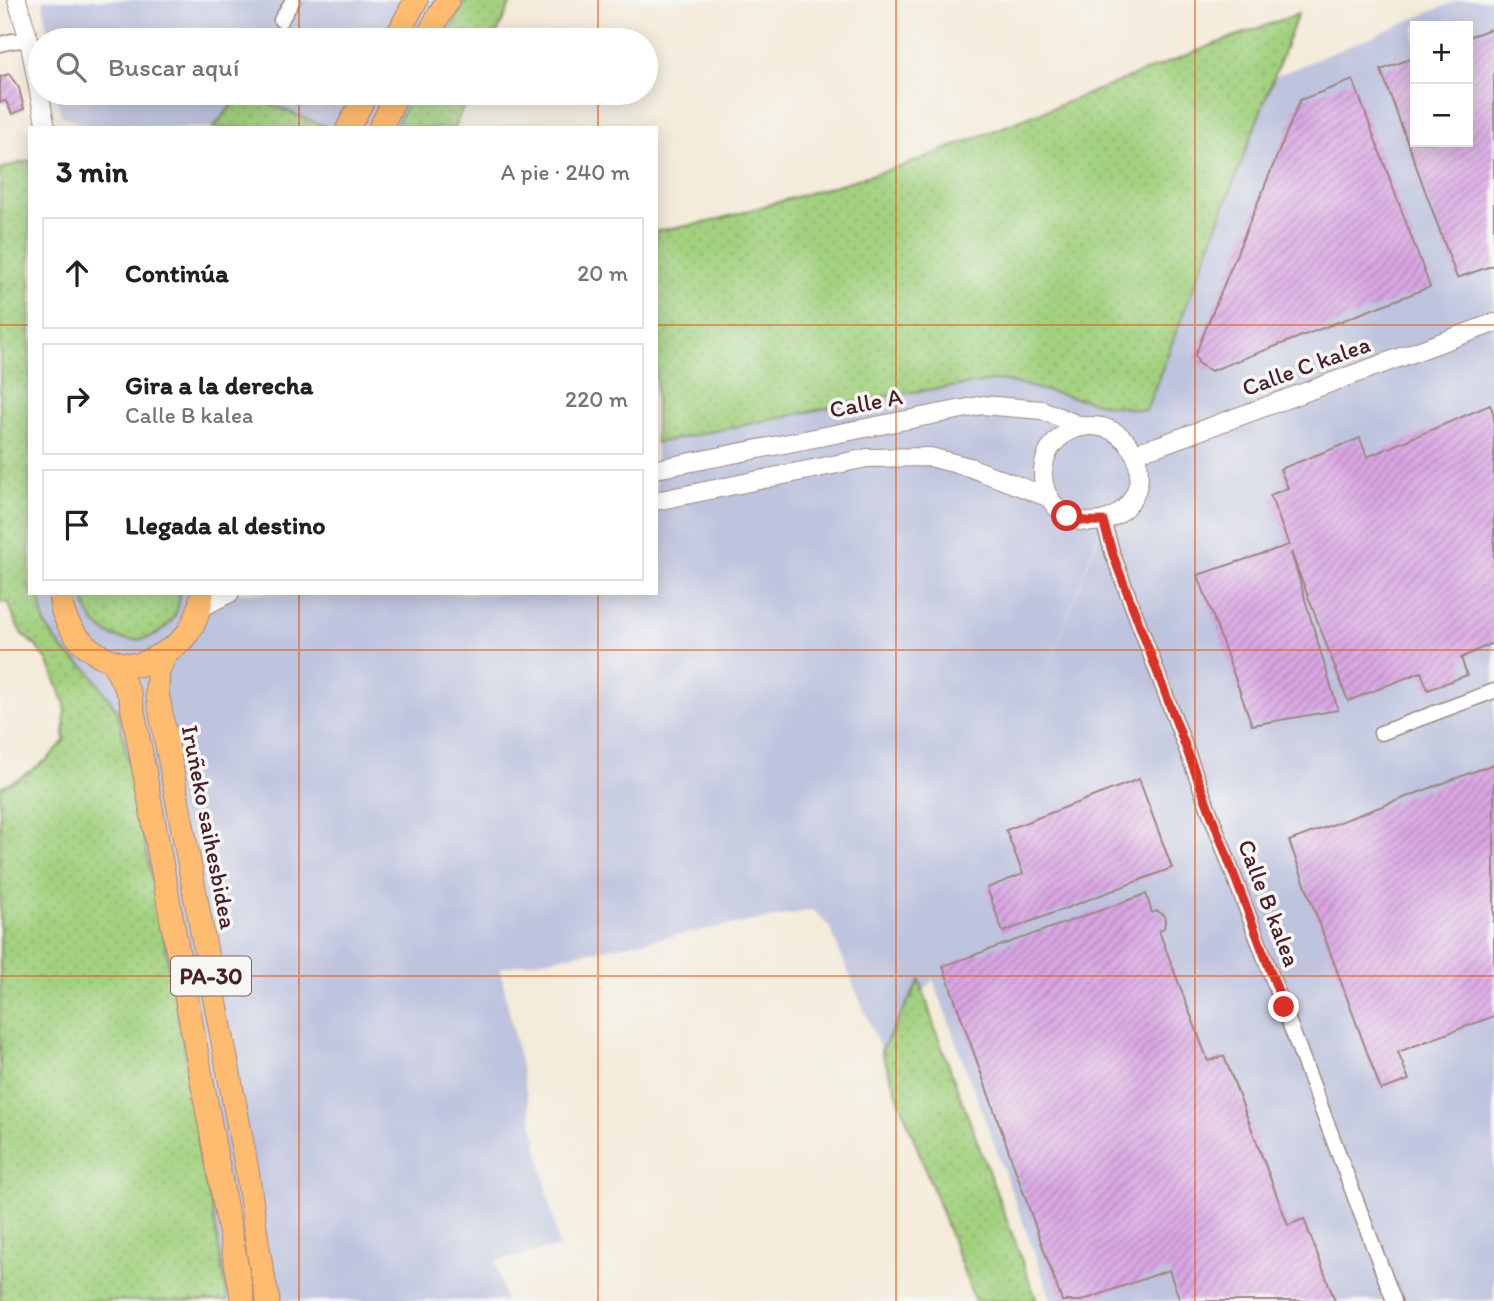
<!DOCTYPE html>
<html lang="es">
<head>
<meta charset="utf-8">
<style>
	:root { --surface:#fff; --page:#f6f6f6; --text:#202124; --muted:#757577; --line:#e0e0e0 }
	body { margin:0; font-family:Itim,sans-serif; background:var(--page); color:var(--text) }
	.controls { position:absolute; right:21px; top:21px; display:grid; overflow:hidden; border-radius:0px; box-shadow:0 4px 18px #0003 }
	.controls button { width:63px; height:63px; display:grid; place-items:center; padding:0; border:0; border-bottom:2px solid var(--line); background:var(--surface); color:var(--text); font:35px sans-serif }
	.stop { position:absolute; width:21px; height:21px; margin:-16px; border:5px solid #d93025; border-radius:50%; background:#fff }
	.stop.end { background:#d93025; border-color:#fff; box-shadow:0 2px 7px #0008 }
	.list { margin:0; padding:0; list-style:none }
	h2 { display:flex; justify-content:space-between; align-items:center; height:91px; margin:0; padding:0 28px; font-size:30px }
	h2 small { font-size:23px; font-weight:400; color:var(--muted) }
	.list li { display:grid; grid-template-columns:46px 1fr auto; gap:21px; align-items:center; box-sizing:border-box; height:112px; margin:0 14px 14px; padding:0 14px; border:2px solid var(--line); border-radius:0px }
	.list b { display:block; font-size:26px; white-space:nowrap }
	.list p { margin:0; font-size:23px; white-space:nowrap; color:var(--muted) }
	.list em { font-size:23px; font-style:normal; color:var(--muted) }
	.icon { flex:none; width:38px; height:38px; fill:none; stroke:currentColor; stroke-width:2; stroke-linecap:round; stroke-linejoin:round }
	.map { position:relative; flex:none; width:1494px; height:1301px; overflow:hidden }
	.search { position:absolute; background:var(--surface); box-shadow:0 4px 18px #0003; left:28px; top:28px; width:630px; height:77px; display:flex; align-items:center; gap:18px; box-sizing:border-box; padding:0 24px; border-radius:38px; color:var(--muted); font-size:26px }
	.panel { position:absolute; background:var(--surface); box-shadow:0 4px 18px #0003; left:28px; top:126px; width:630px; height:469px; border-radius:0px }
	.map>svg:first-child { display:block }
	.industrial { fill:#bec3de; fill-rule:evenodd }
	.grass { fill:url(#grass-dots); stroke:#767855; stroke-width:2 }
	.building { fill:url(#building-hatch) }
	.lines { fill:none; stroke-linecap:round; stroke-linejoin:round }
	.minor-casing { stroke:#9f8582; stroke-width:17 }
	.tertiary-casing { stroke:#9f8582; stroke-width:20 }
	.trunk-casing { stroke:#9f8582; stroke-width:25 }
	.minor { stroke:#fff; stroke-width:14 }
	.tertiary { stroke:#fff; stroke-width:18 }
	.trunk { stroke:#febc70; stroke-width:23 }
	.route { stroke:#d93025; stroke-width:9 }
	.grid { fill:none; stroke:#e8590c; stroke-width:2; stroke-opacity:0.55 }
	.labels { text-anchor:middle; stroke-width:7; stroke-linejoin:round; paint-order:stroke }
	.shield { fill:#f6f6f2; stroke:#7e6067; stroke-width:2 }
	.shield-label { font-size:23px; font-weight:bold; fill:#4a1f2b }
	.street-label { font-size:24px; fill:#4a1f2b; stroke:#f6f6f2 }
</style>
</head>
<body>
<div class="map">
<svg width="1494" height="1301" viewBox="0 0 1494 1301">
	<defs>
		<pattern id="grass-dots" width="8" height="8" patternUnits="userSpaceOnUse" patternTransform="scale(1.75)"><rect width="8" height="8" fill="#a2d17f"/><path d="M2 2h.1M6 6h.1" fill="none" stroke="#8db36e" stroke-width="1.8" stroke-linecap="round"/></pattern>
		<pattern id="building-hatch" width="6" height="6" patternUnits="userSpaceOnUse" patternTransform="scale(1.75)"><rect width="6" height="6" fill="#d9a6e3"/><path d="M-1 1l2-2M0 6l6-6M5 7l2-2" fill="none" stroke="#b287b8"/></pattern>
	</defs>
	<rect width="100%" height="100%" fill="#f6f6f2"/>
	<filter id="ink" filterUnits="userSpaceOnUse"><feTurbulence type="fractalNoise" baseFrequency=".0143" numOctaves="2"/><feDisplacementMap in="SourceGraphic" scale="14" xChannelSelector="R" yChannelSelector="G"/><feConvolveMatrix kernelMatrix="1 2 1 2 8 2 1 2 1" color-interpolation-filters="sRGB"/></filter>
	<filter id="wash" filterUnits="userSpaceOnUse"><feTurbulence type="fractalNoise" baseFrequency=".00686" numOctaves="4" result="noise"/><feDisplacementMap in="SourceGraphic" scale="28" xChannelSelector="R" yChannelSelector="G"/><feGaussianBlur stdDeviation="1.57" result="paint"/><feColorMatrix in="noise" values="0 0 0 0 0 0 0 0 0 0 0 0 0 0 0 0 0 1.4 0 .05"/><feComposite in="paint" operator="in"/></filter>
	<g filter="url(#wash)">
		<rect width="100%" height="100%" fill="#f4ebda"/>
		<g class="industrial">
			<polygon points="43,0 466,0 444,40 48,40"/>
			<path d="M1459,0H1494V1301H1052L933,979L881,1051L829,926L813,910L500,968L559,1247L496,1261L505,1301H228L171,973L118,712L91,672L64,651L45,625L39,593H656V444L891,395L1001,380L1102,404L1146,411L1272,78ZM1415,26H1468V142H1415ZM1121,476L1035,705L1103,521Z"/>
			<polygon points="55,93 414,93 394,128 329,128 243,93 213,128 93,128 61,115"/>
		</g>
		<g class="grass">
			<polygon points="466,0 512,0 494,40 444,40"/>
			<polygon points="1298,14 1146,411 1102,404 1001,380 891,395 656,443 656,231 709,222 909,164 1233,37"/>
			<polygon points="242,93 329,128 213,128"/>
			<polygon points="414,93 470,93 454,128 394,128"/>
			<polygon points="30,160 30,593 39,593 45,625 64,651 90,672 118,712 171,973 228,1301 0,1301 0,787 18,779 48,759 64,741 65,704 48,662 36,646 22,634 15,621 9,603 0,602 0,169"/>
			<path d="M83,593H180C178,653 91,658 83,593Z"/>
			<polygon points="920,980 934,1026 1037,1301 975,1301 881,1051"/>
		</g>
		<g id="blocks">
			<g class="building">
				<polygon points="1494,28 1494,265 1457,278 1381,70 1415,57 1415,142 1468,142 1468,37"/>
				<polygon points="9,74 19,88 24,109 12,114 6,101 0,102 0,77"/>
				<polygon points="1353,80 1430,287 1211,371 1199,364 1195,355 1300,100"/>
				<polygon points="1490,405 1494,415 1494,642 1461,658 1467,675 1428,690 1421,672 1348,701 1291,552 1338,710 1252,725 1198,575 1289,545 1270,495 1288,488 1280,469 1360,438 1367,457"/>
				<polygon points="1494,764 1494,1016 1398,1052 1409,1080 1381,1090 1289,841"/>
				<polygon points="1139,779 1172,868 1003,932 987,888 1023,874 1006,830"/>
				<polygon points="1146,894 1152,913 1157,911 1164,915 1165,921 1164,928 1159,931 1208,1061 1224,1056 1288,1225 1304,1219 1335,1301 1180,1301 1169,1270 1081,1301 1062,1301 943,966"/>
			</g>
		</g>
	</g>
	<g filter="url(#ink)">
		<use href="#blocks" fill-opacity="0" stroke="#9f8582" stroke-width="2"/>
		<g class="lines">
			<g class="minor-casing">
				<g id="minor">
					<polyline points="281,20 293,0"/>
					<polyline points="0,44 12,41 29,40"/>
					<polyline points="1103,521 1113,555 1394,1301"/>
					<polyline points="1381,733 1494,691"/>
				</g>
			</g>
			<g class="tertiary-casing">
				<g id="tertiary">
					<polyline points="17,0 29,40 46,128"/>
					<circle cx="1091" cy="474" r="48"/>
					<polyline points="1134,453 1158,446 1494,323"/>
					<polyline points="656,469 983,405 1042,410 1083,427"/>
					<polyline points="656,501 867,458 930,457 969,467 1050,498"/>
					<polyline points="200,608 230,593"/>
				</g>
			</g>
			<g class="trunk-casing">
				<g id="trunk">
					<polyline points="395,40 416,0"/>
					<polyline points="425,40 448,0"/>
					<polyline points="348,128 367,93"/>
					<polyline points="380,128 398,93"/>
					<path d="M60,593C61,631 96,664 134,665C140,666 148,661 154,658C184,645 198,626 202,593"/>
					<polyline points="166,653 158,671 157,692 247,1170 259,1255 268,1301"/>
					<polyline points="112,661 130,695 243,1301"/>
				</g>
			</g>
			<use href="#minor" class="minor"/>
			<use href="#tertiary" class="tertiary"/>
			<use href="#trunk" class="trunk"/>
		</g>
	</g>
	<g class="lines" filter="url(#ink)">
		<path class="route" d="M1067,516C1080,521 1089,522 1103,521L1113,555L1284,1007"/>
	</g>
	<path class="grid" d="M299,0V40M598,0V40M896,0V1301M1195,0V1301M299,93V128M598,93V128M0,325H30M656,325H1494M299,593V1301M598,593V1301M0,650H1494M0,976H1494"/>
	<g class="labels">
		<rect class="shield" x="171" y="956.5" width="80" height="39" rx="5"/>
		<g class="shield-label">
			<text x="211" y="984">PA-30</text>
		</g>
		<g class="street-label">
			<text transform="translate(1306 366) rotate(-20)" y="8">Calle C kalea</text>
			<text transform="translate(866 403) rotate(-11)" y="8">Calle A</text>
			<text transform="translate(209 827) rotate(79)" y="8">Iruñeko saihesbidea</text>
			<text transform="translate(1269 903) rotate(69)" y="8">Calle B kalea</text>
		</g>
	</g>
</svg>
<div class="controls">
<button>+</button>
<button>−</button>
</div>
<div class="stop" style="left:1067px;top:516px"></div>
<div class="stop end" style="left:1284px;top:1007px"></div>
<div class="search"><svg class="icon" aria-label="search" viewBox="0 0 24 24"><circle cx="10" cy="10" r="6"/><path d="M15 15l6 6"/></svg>Buscar aquí</div>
<section class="panel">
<h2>3 min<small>A pie · 240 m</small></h2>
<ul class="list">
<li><svg class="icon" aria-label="ahead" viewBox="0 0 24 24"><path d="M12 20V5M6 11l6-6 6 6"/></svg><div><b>Continúa</b></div><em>20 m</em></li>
<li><svg class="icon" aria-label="right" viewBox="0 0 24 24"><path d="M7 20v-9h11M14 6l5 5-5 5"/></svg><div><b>Gira a la derecha</b><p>Calle B kalea</p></div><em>220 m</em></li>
<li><svg class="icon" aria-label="arrive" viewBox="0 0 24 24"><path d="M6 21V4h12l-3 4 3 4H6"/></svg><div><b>Llegada al destino</b></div></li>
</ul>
</section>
</div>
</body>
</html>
